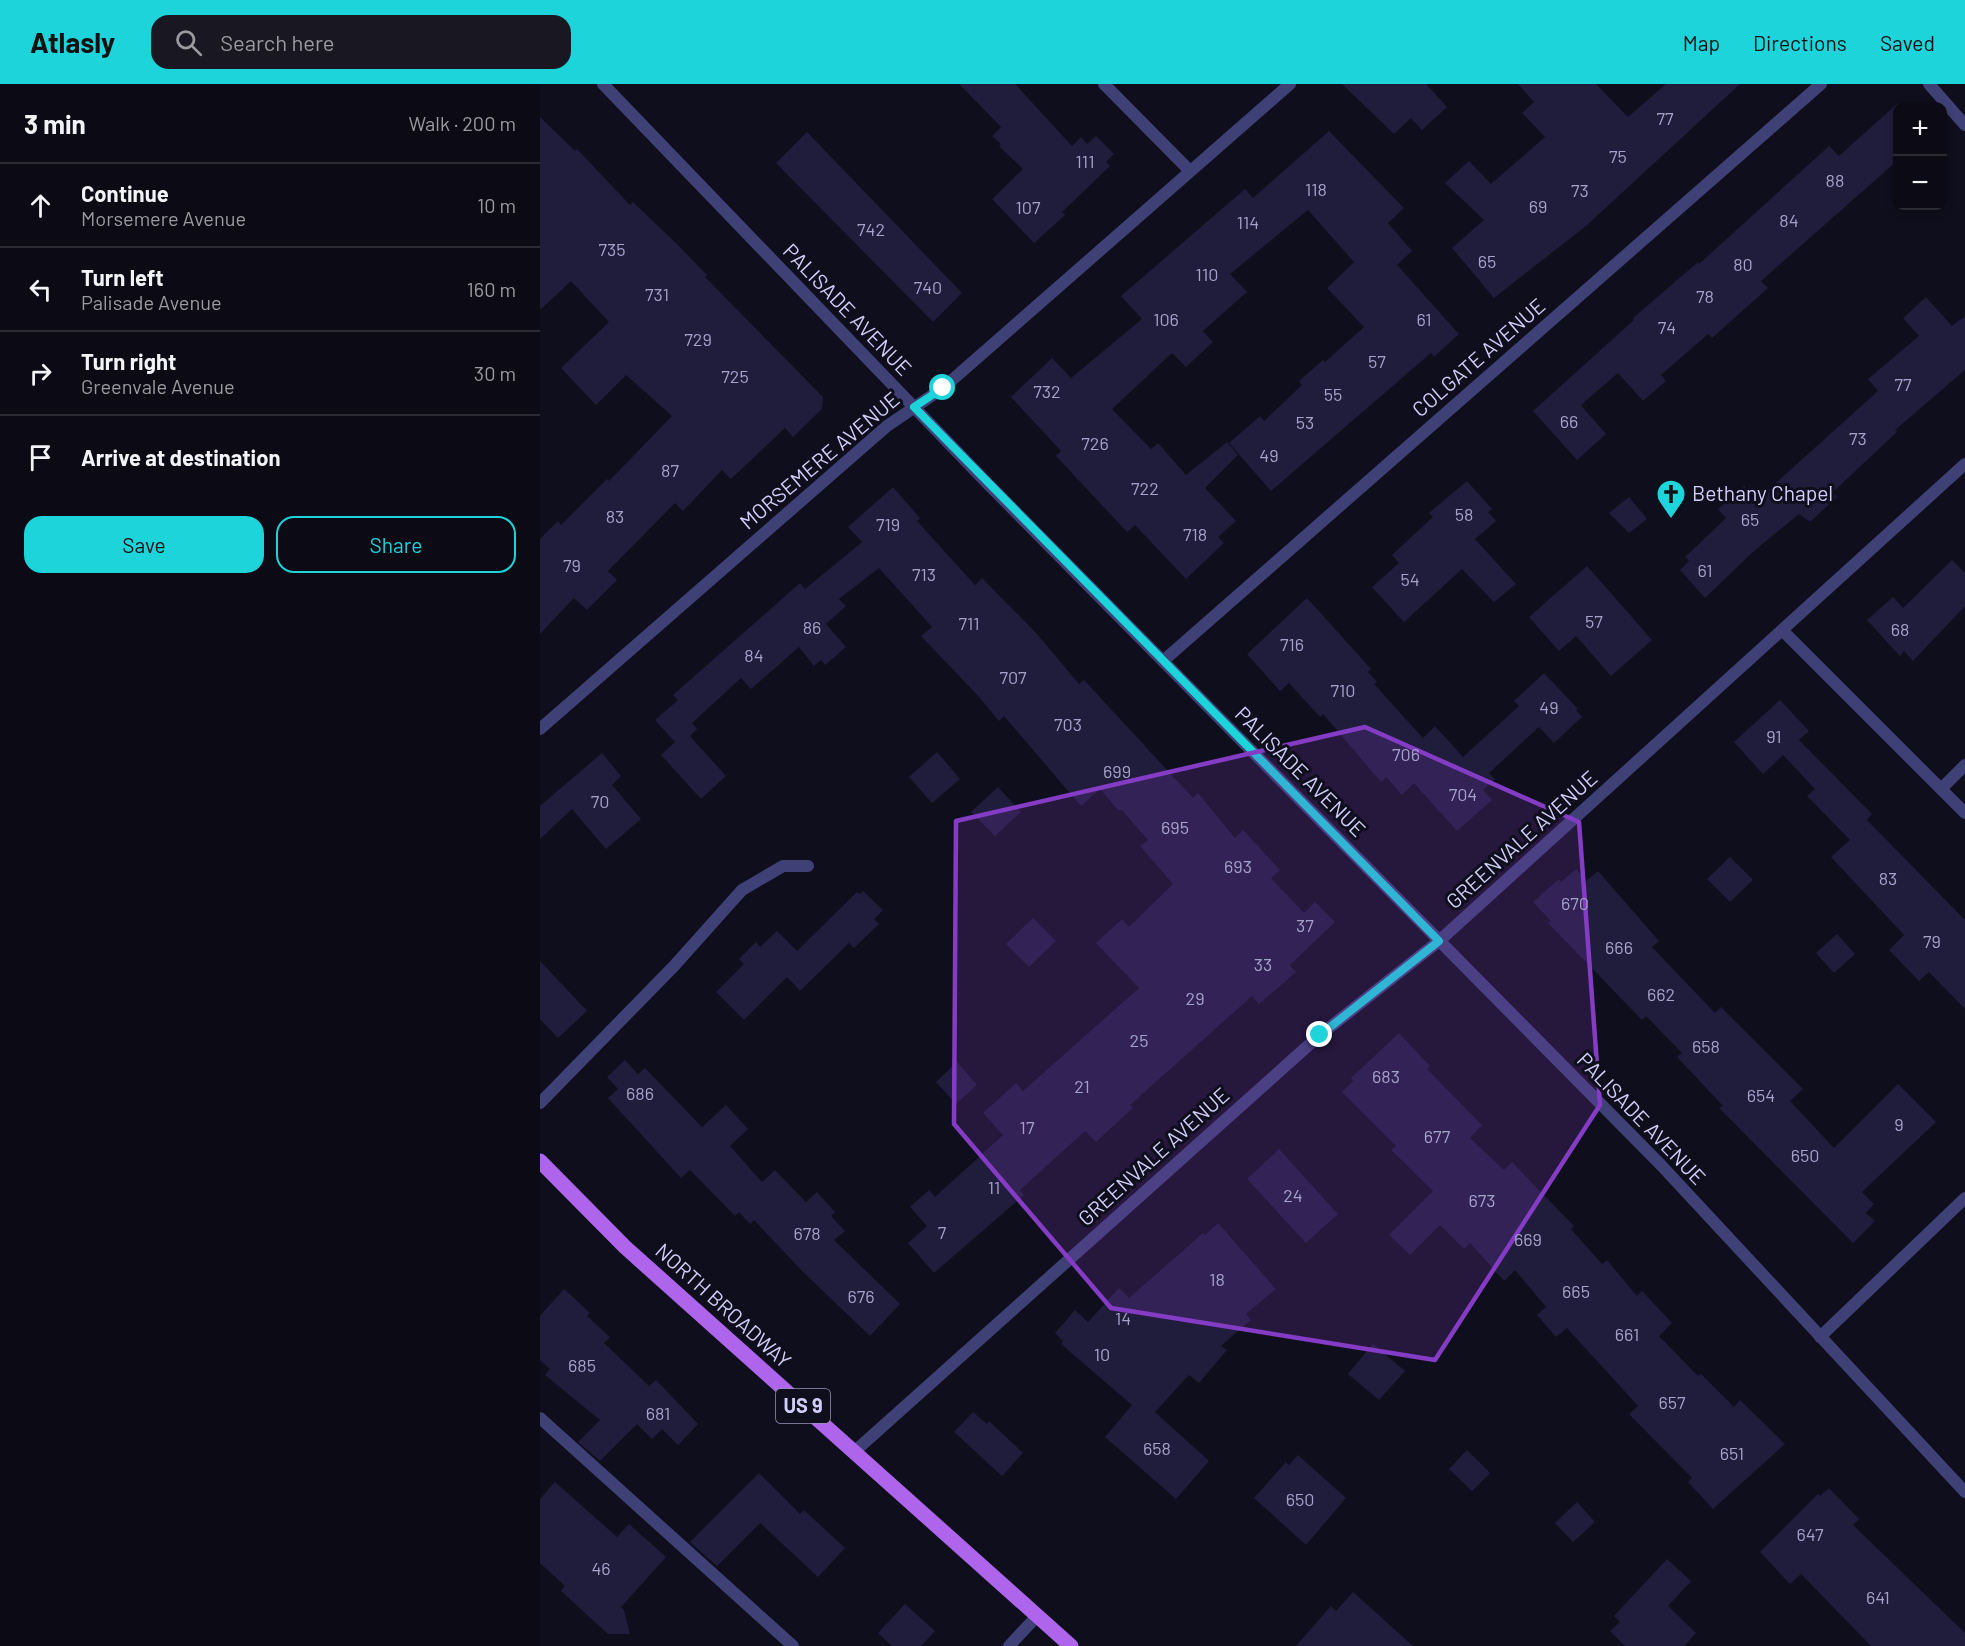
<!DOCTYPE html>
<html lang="en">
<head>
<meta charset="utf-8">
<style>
	:root { --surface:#0b0a15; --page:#191822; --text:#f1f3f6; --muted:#9a9aa0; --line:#2b2b34; --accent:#1cd4d9 }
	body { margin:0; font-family:Barlow,sans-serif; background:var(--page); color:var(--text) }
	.controls { position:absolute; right:18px; top:18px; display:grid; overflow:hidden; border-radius:12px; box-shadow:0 3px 9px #0003 }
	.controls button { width:54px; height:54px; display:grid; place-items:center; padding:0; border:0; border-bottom:2px solid var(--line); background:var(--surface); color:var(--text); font:30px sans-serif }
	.stop { position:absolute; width:18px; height:18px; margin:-14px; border:4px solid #1cd4d9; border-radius:50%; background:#fff }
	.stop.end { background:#1cd4d9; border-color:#fff; box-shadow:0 2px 6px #0008 }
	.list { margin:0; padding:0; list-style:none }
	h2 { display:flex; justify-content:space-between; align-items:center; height:78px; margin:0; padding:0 24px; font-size:26px }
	h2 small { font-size:20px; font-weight:400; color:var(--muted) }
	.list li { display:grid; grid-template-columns:39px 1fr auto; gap:18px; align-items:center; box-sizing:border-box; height:84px; padding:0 24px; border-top:2px solid var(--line) }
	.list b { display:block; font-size:22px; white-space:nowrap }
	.list p { margin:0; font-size:20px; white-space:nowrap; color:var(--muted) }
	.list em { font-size:20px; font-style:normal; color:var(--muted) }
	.actions { display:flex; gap:12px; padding:18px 24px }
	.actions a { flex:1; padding:14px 0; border:2px solid var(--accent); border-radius:18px; text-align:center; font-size:21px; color:var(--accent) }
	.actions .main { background:var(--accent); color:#111 }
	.icon { flex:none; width:33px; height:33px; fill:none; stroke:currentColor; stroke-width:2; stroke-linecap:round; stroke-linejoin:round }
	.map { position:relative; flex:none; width:1425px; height:1562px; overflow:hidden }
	header { display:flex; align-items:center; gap:36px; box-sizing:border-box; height:84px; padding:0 30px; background:var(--accent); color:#111 }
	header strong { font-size:28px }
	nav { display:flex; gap:33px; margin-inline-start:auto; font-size:21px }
	.search { width:420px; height:54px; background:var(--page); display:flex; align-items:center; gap:15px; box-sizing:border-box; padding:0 21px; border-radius:18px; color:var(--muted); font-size:22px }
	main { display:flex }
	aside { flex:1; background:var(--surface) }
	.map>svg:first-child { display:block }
	.building { fill:#201c3b }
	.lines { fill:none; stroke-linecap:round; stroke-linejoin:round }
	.service { stroke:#3f4176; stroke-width:12 }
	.minor { stroke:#3f4176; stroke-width:12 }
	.tertiary { stroke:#3f4176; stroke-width:12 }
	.primary { stroke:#ae64eb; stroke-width:15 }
	.route { stroke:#1cd4d9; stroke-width:8 }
	.marked { fill:#843cc5; fill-opacity:0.2; stroke:#843cc5; stroke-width:4.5; stroke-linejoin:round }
	.labels { text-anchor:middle; stroke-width:6; stroke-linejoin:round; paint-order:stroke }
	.number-label { font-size:18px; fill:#a5a2ca }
	.shield { fill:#0f0e1c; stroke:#9795b7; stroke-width:1.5 }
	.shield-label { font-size:20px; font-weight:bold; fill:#d1cff9 }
	.street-label { font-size:21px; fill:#d1cff9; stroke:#0f0e1c }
	.poi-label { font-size:21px; fill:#d1cff9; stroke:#0f0e1c; text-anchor:start }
</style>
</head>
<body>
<header>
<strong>Atlasly</strong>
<div class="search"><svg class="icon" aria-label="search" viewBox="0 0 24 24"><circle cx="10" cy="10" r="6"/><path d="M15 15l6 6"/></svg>Search here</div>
<nav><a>Map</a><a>Directions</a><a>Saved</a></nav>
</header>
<main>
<aside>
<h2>3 min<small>Walk · 200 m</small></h2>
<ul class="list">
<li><svg class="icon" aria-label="ahead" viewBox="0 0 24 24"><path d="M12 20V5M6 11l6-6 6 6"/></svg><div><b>Continue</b><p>Morsemere Avenue</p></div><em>10 m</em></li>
<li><svg class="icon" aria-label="left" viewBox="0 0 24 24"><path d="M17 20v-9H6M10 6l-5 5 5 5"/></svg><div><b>Turn left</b><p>Palisade Avenue</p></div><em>160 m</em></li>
<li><svg class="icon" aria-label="right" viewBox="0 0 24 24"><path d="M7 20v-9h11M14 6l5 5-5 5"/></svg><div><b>Turn right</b><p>Greenvale Avenue</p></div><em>30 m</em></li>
<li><svg class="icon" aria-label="arrive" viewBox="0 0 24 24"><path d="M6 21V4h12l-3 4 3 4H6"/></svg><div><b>Arrive at destination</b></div></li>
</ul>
<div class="actions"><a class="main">Save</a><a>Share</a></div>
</aside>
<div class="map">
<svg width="1425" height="1562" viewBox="0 0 1425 1562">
	<rect width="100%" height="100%" fill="#0f0e1c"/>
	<g class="building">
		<polygon points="419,0 475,0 532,62 541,53 547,60 556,52 574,70 566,78 570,82 522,128 525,131 494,159 452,115 483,85 459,62 461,60 452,52 461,43"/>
		<polygon points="802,0 886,0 907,23 882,46 871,34 854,50"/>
		<polygon points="978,0 1056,0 1088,33 1126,0 1200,0 1046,142 954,214 912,164 944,136 905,99 929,77 951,100 1005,53 982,29 994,18"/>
		<polygon points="1358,19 1358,76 1221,197 1228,204 1172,254 1168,250 1121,291 1126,297 1103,317 1078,289 1041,321 1066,350 1037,376 993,327 1094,236 1093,234 1158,178 1159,180 1289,62 1299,72"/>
		<polygon points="0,33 35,67 37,65 90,121 93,118 138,161 167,191 165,193 283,313 282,325 253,353 245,344 191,395 182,386 143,427 135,419 68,487 77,496 47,526 34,514 0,550 0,455 18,437 21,441 67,395 69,397 132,332 86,291 56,321 21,284 69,238 31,197 0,226"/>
		<polygon points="789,47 864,124 848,139 872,167 857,181 919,250 894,273 891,269 731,407 689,359 720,332 724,337 762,301 759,297 783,276 785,278 824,243 787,204 814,178 768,126 690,190 707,208 663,247 673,258 646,283 632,269 572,325 611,365 618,359 646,391 687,358 698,371 665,404 696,437 678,453 684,459 646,495 595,441 587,448 516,372 521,367 471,313 512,274 531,294 602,235 581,212 705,105 713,114"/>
		<polygon points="267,48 422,209 393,238 236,79"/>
		<polygon points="1386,213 1412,242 1425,232 1425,286 1355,346 1357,348 1293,408 1297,413 1270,438 1259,430 1214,467 1165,514 1140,486 1149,477 1145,473 1186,434 1178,425 1204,402 1217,416 1338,307 1328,295 1379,252 1363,234"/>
		<polygon points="927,397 952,425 948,428 956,437 935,455 976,500 954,518 922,485 864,538 832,503 859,479 852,471 893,433 889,429"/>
		<polygon points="353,403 380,434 377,437 435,501 442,494 498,551 539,600 544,596 653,714 658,709 695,754 703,746 740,786 731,794 764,829 775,818 795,838 750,881 756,888 719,920 712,912 590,1021 593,1024 556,1058 545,1047 480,1106 484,1111 394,1189 368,1159 387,1142 370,1123 389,1106 395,1113 463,1051 443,1029 476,999 483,1007 599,904 556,859 582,835 589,843 633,800 600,762 608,756 582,726 578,726 560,705 541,722 464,632 459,637 440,614 381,552 392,543 339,484 299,515 306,522 286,540 306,563 285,581 281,576 274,582 259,563 211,605 201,594 152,639 157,645 150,652 186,692 161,715 121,671 135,658 115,636 138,616 133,611 260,499 265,505 322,458 308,443"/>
		<polygon points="1089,413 1107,435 1089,449 1069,429"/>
		<polygon points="1412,476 1425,489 1425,522 1373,577 1364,567 1360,572 1327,536 1353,513 1363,524"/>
		<polygon points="1047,482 1112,556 1071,592 1036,552 1019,567 989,533"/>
		<polygon points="767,514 831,585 828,588 837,598 834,600 883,654 895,642 923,673 979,622 974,617 1004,589 1038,625 1036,626 1042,633 1014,659 999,643 949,689 955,695 943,706 952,716 917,747 874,699 862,711 846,693 841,698 783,630 780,633 749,599 740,607 707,570"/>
		<polygon points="1240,616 1269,647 1259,656 1332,730 1327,736 1425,836 1425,925 1389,888 1379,897 1349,866 1364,851 1291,773 1310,756 1267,712 1275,705 1243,671 1223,690 1194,658"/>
		<polygon points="397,668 420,695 392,719 369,693"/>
		<polygon points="62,669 81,692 72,701 101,735 66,765 32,725 0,755 0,722"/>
		<polygon points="458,703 481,728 455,752 431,728"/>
		<polygon points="1190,773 1213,796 1190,818 1167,795"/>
		<polygon points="1036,785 1046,797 1058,787 1119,857 1112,863 1175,929 1181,923 1263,1005 1250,1017 1294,1064 1358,1000 1396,1038 1322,1108 1334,1120 1326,1129 1335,1137 1313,1159 1179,1024 1183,1022 1137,973 1142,969 1106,932 1102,936 1008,839 1011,837 993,818 1019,795 1021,798"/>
		<polygon points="323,807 343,826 334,835 339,840 314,864 309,859 260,907 247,893 204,936 176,908 204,880 199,875 216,858 220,863 237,847 257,867 317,808 320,810"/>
		<polygon points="493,834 516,857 489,883 466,860"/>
		<polygon points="1297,850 1315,870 1294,889 1276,869"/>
		<polygon points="0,877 47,927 18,954 0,935"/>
		<polygon points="859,949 890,982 887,985 942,1041 930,1054 964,1086 972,1078 1034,1142 1031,1145 1062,1180 1067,1176 1097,1212 1102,1207 1132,1239 1119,1252 1158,1292 1161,1290 1194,1323 1200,1316 1245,1360 1173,1425 1148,1398 1152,1394 1089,1330 1098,1322 1027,1244 1016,1253 997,1231 1006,1223 975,1186 964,1197 930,1159 924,1165 900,1141 870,1171 849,1151 893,1107 851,1066 856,1062 802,1008 813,997 811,994"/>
		<polygon points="85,976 98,990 105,984 162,1043 186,1021 208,1045 190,1062 222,1098 235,1086 266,1118 277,1108 295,1128 291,1132 305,1147 294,1156 360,1220 330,1252 262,1187 214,1136 210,1140 199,1128 195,1132 150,1086 141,1094 68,1014 78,1005 67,993"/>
		<polygon points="417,978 437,1001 416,1020 396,998"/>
		<polygon points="739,1065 798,1130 766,1159 707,1095"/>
		<polygon points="678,1139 736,1205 706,1230 711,1236 681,1262 687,1266 659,1299 649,1291 615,1328 669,1377 636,1415 565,1353 592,1321 521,1260 523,1257 515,1249 535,1226 548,1238 579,1204 589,1214 663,1149 665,1151"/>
		<polygon points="24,1205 50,1229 47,1232 70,1253 64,1259 109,1302 116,1296 158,1340 138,1361 122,1345 112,1355 97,1340 60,1377 38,1358 60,1336 5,1291 10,1285 0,1276 0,1232"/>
		<polygon points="833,1260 865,1287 839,1316 808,1290"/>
		<polygon points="433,1328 447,1340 449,1337 483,1369 462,1392 414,1348"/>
		<polygon points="927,1366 950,1389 932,1407 909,1385"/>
		<polygon points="758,1371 806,1414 766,1461 714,1414 746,1378 749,1381"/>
		<polygon points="219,1389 260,1430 264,1426 305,1464 278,1493 220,1439 177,1482 150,1458"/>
		<polygon points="15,1398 77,1453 89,1440 126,1473 81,1523 84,1526 90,1550 68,1550 21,1507 25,1502 0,1479 0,1415"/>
		<polygon points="1289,1404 1319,1435 1313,1441 1425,1549 1425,1562 1331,1562 1261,1490 1250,1500 1220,1468 1278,1410 1280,1412"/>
		<polygon points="1037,1418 1055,1438 1033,1458 1015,1439"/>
		<polygon points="1127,1475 1151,1497 1128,1522 1156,1549 1144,1562 1085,1562 1070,1547 1080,1538 1074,1532"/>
		<polygon points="813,1508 873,1562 756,1562 791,1522 796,1527"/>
		<polygon points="365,1520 395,1547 381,1562 352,1562 338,1549"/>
	</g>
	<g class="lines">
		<g class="service">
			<polyline points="1401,705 1425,681"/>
			<polyline points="0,1019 134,882 202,806 243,782 268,782"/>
			<polyline points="0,1334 253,1562"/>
		</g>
		<g class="minor">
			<polyline points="564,0 650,87"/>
			<polyline points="1243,547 1425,729"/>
			<polyline points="623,577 1281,0"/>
			<polyline points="0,645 347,342 403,304 750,0"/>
			<polyline points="1280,1253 1425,1114"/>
			<polyline points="314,1368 780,951 899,857 1425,380"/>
			<polyline points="469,1562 498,1531"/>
		</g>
		<g class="tertiary">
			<polyline points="63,0 447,399 1120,1080 1425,1408"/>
			<polyline points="1389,0 1425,41"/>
		</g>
		<polyline class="primary" points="0,1077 85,1163 531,1562"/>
	</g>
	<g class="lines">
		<polyline class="route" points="403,304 374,323 899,857 780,951"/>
	</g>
	<path class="marked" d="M825,643L1039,738L1060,1021L895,1276L571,1224L414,1040L416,737Z"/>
	<defs>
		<g id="church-pin" transform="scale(1.5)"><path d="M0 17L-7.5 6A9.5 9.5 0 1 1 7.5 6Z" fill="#1cd4d9" stroke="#0f0e1c"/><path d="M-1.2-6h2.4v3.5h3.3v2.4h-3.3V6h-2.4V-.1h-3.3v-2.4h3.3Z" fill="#111"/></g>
	</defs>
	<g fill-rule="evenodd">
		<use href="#church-pin" x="1131" y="410"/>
	</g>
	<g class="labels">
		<g class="number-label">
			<text x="1125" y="41">77</text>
			<text x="1078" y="79">75</text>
			<text x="545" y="84">111</text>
			<text x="1295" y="103">88</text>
			<text x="776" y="112">118</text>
			<text x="1040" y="113">73</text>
			<text x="998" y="129">69</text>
			<text x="488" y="130">107</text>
			<text x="1249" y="143">84</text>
			<text x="708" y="145">114</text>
			<text x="331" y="152">742</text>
			<text x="72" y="172">735</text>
			<text x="947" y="184">65</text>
			<text x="1203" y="187">80</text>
			<text x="667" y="197">110</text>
			<text x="388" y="210">740</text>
			<text x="117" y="217">731</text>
			<text x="1165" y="219">78</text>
			<text x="626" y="242">106</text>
			<text x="884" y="242">61</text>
			<text x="1127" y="250">74</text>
			<text x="158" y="262">729</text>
			<text x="837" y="284">57</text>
			<text x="195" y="299">725</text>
			<text x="1363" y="307">77</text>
			<text x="507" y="314">732</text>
			<text x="793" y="317">55</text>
			<text x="1029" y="344">66</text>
			<text x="765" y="345">53</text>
			<text x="1318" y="361">73</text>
			<text x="555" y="366">726</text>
			<text x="729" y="378">49</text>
			<text x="130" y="393">87</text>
			<text x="605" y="411">722</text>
			<text x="924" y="437">58</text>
			<text x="75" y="439">83</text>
			<text x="1210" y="442">65</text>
			<text x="348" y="447">719</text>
			<text x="655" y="457">718</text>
			<text x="32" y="488">79</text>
			<text x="1165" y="493">61</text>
			<text x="384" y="497">713</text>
			<text x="870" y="502">54</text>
			<text x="1054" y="544">57</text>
			<text x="429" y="546">711</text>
			<text x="272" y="550">86</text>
			<text x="1360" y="552">68</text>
			<text x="752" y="567">716</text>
			<text x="214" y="578">84</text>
			<text x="473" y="600">707</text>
			<text x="803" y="613">710</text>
			<text x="1009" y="630">49</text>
			<text x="528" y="647">703</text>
			<text x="1234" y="659">91</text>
			<text x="866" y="677">706</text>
			<text x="577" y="694">699</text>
			<text x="923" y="717">704</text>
			<text x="60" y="724">70</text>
			<text x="635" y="750">695</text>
			<text x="698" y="789">693</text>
			<text x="1348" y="801">83</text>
			<text x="1035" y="826">670</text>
			<text x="765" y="848">37</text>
			<text x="1392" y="864">79</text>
			<text x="1079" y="870">666</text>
			<text x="723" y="887">33</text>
			<text x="1121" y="917">662</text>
			<text x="655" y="921">29</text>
			<text x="599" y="963">25</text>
			<text x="1166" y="969">658</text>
			<text x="846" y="999">683</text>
			<text x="542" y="1009">21</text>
			<text x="100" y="1016">686</text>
			<text x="1221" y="1018">654</text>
			<text x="1359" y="1047">9</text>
			<text x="487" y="1050">17</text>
			<text x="897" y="1059">677</text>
			<text x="1265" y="1078">650</text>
			<text x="454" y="1110">11</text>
			<text x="753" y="1118">24</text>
			<text x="942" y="1123">673</text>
			<text x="402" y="1155">7</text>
			<text x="267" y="1156">678</text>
			<text x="988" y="1162">669</text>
			<text x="677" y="1202">18</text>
			<text x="1036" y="1214">665</text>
			<text x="321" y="1219">676</text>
			<text x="583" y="1241">14</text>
			<text x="1087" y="1257">661</text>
			<text x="562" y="1277">10</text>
			<text x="42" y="1288">685</text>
			<text x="1132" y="1325">657</text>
			<text x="118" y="1336">681</text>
			<text x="617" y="1371">658</text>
			<text x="1192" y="1376">651</text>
			<text x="760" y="1422">650</text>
			<text x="1270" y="1457">647</text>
			<text x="61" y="1491">46</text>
			<text x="1338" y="1520">641</text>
		</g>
		<rect class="shield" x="236" y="1305" width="54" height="34" rx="4.5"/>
		<g class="shield-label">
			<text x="263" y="1329">US 9</text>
		</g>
		<g class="street-label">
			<text transform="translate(307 226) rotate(46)" y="7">PALISADE AVENUE</text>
			<text transform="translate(939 274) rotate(-41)" y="7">COLGATE AVENUE</text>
			<text transform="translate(280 377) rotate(-40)" y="7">MORSEMERE AVENUE</text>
			<text transform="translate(760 688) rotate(45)" y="7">PALISADE AVENUE</text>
			<text transform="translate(982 756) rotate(-42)" y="7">GREENVALE AVENUE</text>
			<text transform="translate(1101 1035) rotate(46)" y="7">PALISADE AVENUE</text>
			<text transform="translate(614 1073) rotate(-42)" y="7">GREENVALE AVENUE</text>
			<text transform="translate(183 1222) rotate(42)" y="7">NORTH BROADWAY</text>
		</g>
		<g class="poi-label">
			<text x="1152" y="417">Bethany Chapel</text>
		</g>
	</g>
</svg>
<div class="controls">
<button>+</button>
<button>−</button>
</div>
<div class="stop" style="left:403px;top:304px"></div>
<div class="stop end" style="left:780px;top:951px"></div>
</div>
</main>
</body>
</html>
